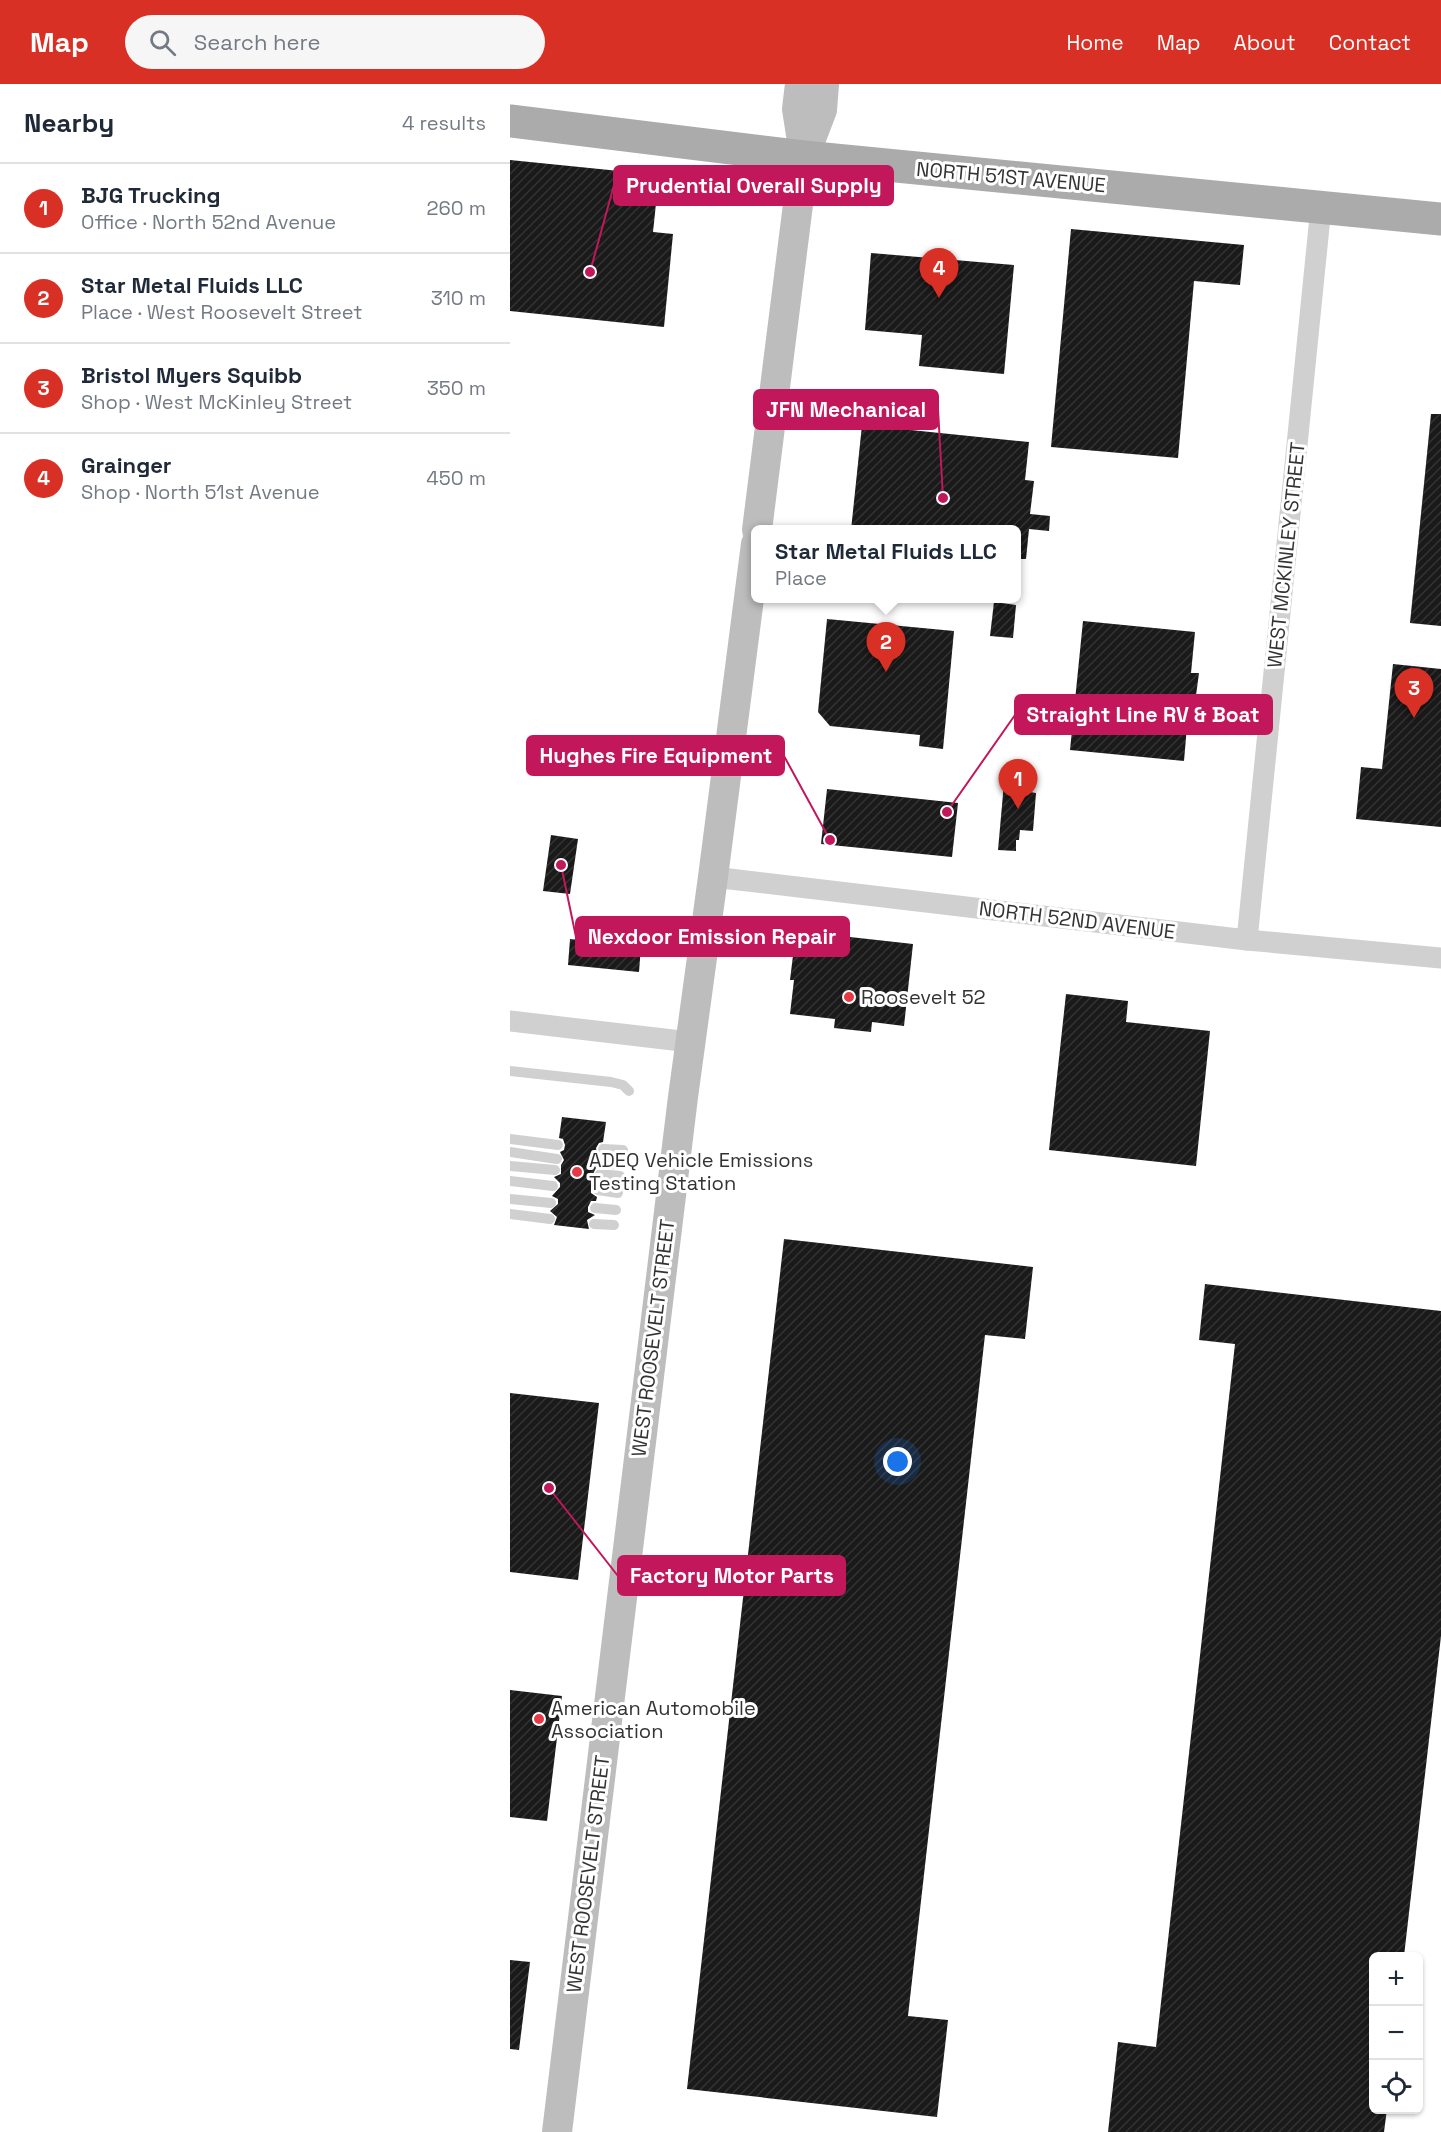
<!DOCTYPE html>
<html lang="en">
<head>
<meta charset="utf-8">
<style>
	:root { --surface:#fff; --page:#f6f6f7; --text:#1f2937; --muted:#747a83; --line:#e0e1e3; --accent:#d93025 }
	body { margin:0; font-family:"Space Grotesk",sans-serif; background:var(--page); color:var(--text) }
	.controls { position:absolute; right:18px; bottom:18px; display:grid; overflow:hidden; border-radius:9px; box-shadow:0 2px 4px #0004 }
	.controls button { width:54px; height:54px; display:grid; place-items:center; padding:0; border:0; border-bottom:2px solid var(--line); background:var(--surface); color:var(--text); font:30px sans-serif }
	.you { position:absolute; left:388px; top:1378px; width:21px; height:21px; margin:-15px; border:4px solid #fff; border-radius:50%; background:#1a73e8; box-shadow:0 0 0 9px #1a73e833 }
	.badge { display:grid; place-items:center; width:39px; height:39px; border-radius:50%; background:var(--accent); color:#fff; font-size:20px; font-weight:700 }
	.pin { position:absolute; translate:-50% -50px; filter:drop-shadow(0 2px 3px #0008) }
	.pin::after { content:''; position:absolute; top:32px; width:21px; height:18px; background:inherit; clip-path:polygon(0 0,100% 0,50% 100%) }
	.popup { position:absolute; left:241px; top:441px; width:270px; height:78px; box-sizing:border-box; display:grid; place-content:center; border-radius:9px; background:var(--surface); filter:drop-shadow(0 2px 4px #0005); font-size:20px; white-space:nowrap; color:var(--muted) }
	.popup b { font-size:22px; color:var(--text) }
	.popup::after { content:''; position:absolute; left:50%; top:100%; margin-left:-12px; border:12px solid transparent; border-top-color:var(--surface) }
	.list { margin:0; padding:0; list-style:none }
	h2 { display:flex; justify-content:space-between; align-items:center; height:78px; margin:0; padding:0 24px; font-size:26px }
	h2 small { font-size:20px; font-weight:400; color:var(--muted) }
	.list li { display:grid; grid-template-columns:39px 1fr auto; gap:18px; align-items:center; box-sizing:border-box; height:90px; padding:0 24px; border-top:2px solid var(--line) }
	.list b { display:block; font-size:22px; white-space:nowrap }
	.list p { margin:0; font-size:20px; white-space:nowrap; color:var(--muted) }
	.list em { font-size:20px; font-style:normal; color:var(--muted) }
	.icon { flex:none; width:33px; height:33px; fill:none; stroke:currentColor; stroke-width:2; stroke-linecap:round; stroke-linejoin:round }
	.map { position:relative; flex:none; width:931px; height:2048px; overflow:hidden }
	header { display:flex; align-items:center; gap:36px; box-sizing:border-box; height:84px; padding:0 30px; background:var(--accent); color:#fff }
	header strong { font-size:28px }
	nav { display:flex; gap:33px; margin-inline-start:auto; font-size:21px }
	.search { width:420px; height:54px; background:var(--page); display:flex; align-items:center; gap:15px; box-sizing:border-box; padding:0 21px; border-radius:33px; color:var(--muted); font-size:22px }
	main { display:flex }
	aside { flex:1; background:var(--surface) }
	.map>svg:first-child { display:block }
	.building { fill:url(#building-hatch) }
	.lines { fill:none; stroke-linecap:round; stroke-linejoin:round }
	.lane { stroke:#d0d0d0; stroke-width:10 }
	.street { stroke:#d0d0d0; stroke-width:21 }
	.secondary { stroke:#bdbdbd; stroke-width:30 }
	.primary { stroke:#ababab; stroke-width:33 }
	.poi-dot { fill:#e63946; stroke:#fff; stroke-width:2 }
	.labels { text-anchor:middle; stroke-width:6; stroke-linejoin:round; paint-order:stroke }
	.street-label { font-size:20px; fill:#333; stroke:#fff }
	.poi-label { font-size:20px; fill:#333; stroke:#fff; text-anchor:start }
	.leader { fill:none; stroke:#c2185b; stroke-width:2 }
	.callout-dot { fill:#c2185b; stroke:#fff; stroke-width:2 }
	.callout { fill:#c2185b; stroke:#c2185b; stroke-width:2 }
	.callout-label { font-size:21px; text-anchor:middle; font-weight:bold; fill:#fff }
</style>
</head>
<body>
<header>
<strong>Map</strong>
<div class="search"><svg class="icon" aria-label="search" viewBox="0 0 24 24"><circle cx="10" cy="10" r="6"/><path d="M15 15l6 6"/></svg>Search here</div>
<nav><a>Home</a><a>Map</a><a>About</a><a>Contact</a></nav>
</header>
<main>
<aside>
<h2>Nearby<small>4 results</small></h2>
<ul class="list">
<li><span class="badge">1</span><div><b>BJG Trucking</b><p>Office · North 52nd Avenue</p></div><em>260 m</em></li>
<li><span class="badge">2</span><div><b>Star Metal Fluids LLC</b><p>Place · West Roosevelt Street</p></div><em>310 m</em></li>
<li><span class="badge">3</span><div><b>Bristol Myers Squibb</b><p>Shop · West McKinley Street</p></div><em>350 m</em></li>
<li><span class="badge">4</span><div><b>Grainger</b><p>Shop · North 51st Avenue</p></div><em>450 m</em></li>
</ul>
</aside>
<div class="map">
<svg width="931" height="2048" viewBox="0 0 931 2048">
	<defs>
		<pattern id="building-hatch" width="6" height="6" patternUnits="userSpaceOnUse" patternTransform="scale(1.5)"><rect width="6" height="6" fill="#1a1a1a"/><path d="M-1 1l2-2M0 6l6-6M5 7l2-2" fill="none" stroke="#333"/></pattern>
	</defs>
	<rect width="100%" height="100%" fill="#fff"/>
	<g class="building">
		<polygon points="0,76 149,91 143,148 163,150 154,243 0,227"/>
		<polygon points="561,145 734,161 730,201 684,197 668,374 541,363"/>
		<polygon points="361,169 504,181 494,290 409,282 412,251 355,246"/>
		<polygon points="921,330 931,330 931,542 900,539"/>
		<polygon points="352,341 519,358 515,396 524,397 520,430 540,432 539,447 519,445 516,475 507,475 507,446 341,446"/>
		<polygon points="484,518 506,521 503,554 480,552"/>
		<polygon points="317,535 444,547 433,665 409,662 410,651 320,642 308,628"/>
		<polygon points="573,537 685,548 681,589 689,589 685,619 679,619 674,677 560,666"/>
		<polygon points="883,580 931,585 931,743 846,735 851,683 872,685"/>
		<polygon points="494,699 521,701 520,708 526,709 523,747 510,746 509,756 506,756 506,767 488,766"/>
		<polygon points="317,705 448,719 442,773 311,760"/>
		<polygon points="41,751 68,755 60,810 33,807"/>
		<polygon points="286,847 403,860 394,942 362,938 361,948 324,944 325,935 280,930 284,896 280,896"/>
		<polygon points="60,855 131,862 129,888 58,881"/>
		<polygon points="556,910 618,917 616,938 700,947 686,1082 539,1066"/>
		<polygon points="52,1033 96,1038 93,1058 89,1059 86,1064 87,1069 90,1072 85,1075 84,1079 86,1084 83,1090 85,1096 89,1097 81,1104 81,1109 87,1113 86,1117 81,1117 78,1123 78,1128 85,1131 77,1136 79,1145 44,1141 47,1133 40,1127 48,1120 48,1115 42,1112 50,1103 50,1099 44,1093 51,1090 51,1081 54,1076 50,1068 54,1066 55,1061 53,1055 49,1054"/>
		<polygon points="274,1155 523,1183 515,1255 475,1251 398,1932 438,1936 427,2033 177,2005"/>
		<polygon points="695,1200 931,1227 931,1552 894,1872 864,1872 864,2025 877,2025 874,2048 598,2048 608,1958 646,1963 725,1260 689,1256"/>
		<polygon points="0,1309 89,1319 68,1496 0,1488"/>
		<polygon points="0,1606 52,1612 37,1737 0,1733"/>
		<polygon points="0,1876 20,1878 9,1966 0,1965"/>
	</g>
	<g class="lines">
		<g class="lane">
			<polyline points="0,987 101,998 113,1001 119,1007"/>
			<polyline points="0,1055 48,1061"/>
			<polyline points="93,1065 113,1066"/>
			<polyline points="0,1068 47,1075"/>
			<polyline points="91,1079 111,1081"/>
			<polyline points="0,1082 45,1086"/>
			<polyline points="90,1090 110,1092"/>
			<polyline points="0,1097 43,1102"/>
			<polyline points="88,1106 108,1109"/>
			<polyline points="0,1115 41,1119"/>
			<polyline points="85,1124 106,1126"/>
			<polyline points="0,1130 40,1135"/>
			<polyline points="84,1140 104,1141"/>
		</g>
		<g class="street">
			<polyline points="203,793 737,856 931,874"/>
			<polyline points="737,856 811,123"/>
			<polyline points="0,937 180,958"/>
		</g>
		<g class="secondary">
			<polyline points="290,0 287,25 294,70"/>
			<polyline points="247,446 294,73 312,26 314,0"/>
			<polyline points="47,2048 173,1013 203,793 246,460"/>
		</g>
		<polyline class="primary" points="0,37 294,73 931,135"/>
	</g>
	<g class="poi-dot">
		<circle cx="339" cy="913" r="6"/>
		<circle cx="67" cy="1088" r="6"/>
		<circle cx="29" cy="1635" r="6"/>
	</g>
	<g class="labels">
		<g class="street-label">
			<text transform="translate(501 93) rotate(5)" y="7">NORTH 51ST AVENUE</text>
			<text transform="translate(776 471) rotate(-84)" y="7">WEST MCKINLEY STREET</text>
			<text transform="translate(567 836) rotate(7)" y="7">NORTH 52ND AVENUE</text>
			<text transform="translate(143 1254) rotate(-83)" y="7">WEST ROOSEVELT STREET</text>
			<text transform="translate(78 1790) rotate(-83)" y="7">WEST ROOSEVELT STREET</text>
		</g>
		<g class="poi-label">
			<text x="351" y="920">Roosevelt 52</text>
			<text x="79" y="1083">ADEQ Vehicle Emissions<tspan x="79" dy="23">Testing Station</tspan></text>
			<text x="41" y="1631">American Automobile<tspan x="41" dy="23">Association</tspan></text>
		</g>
	</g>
	<path class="leader" d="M80 188L104 101M433 414L428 325M437 728L505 631M320 756L274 672M51 781L66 853M39 1404L108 1492"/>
	<g class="callout-dot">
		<circle cx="80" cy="188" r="6"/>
		<circle cx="433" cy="414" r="6"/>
		<circle cx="437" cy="728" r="6"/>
		<circle cx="320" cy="756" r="6"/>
		<circle cx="51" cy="781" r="6"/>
		<circle cx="39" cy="1404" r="6"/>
	</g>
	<g class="callout">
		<rect x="104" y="82" width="279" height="39" rx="6"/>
		<rect x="244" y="306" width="184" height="39" rx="6"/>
		<rect x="505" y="611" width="257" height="39" rx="6"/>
		<rect x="17" y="652" width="257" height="39" rx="6"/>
		<rect x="66" y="833" width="273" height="39" rx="6"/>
		<rect x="108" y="1472" width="227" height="39" rx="6"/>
	</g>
	<g class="callout-label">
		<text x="244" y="109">Prudential Overall Supply</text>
		<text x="336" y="333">JFN Mechanical</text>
		<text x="633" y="638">Straight Line RV &amp; Boat</text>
		<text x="146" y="679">Hughes Fire Equipment</text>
		<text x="202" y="860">Nexdoor Emission Repair</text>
		<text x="222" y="1499">Factory Motor Parts</text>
	</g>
</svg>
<div class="controls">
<button>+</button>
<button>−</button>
<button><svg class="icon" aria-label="locate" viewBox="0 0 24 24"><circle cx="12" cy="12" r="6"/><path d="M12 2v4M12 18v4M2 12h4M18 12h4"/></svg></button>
</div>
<div class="you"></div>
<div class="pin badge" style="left:508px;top:725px">1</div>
<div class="pin badge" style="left:376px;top:588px">2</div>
<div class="popup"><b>Star Metal Fluids LLC</b>Place</div>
<div class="pin badge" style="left:904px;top:634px">3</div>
<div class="pin badge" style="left:429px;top:214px">4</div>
</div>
</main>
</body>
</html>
